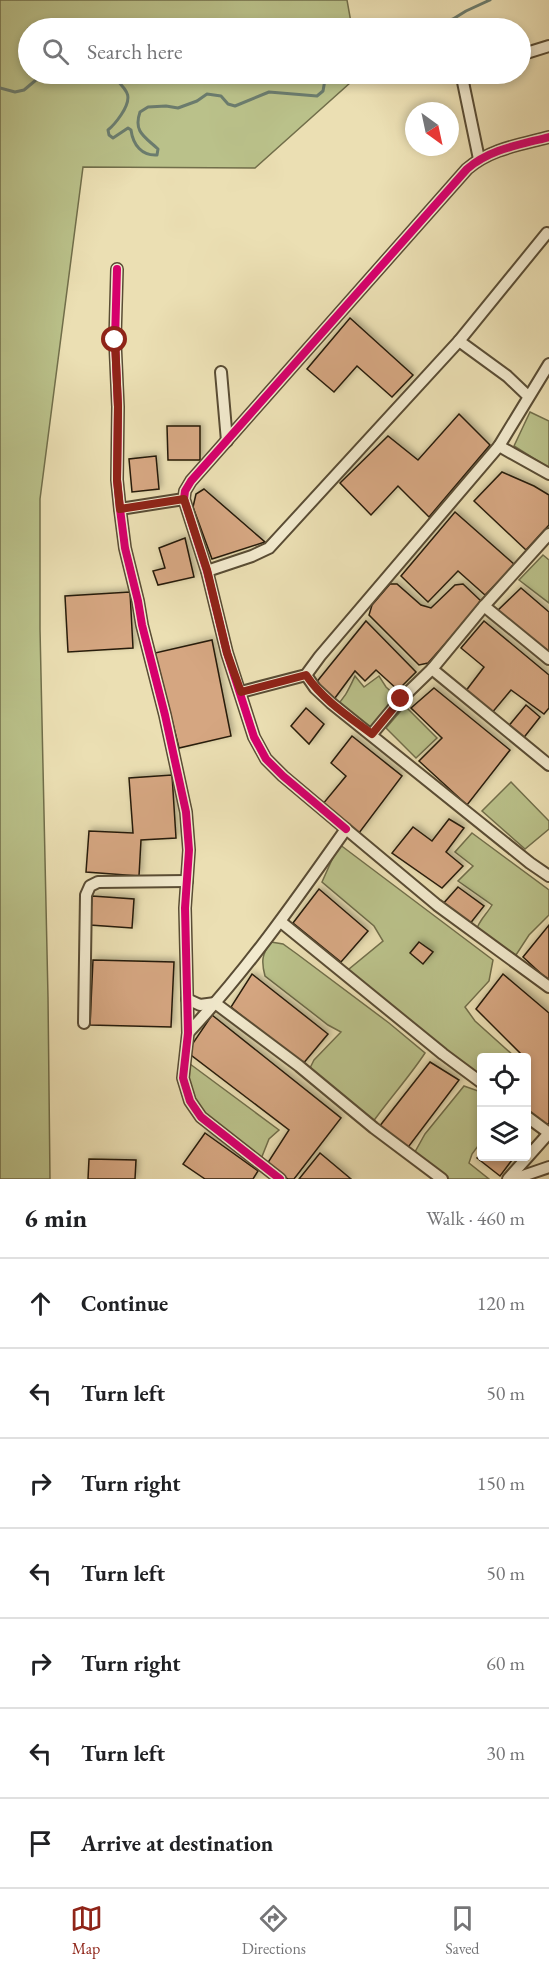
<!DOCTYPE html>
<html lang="en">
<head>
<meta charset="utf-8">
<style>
	:root { --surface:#fff; --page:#f6f6f6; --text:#202124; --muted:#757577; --line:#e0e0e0; --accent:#8f2418 }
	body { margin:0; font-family:"EB Garamond",serif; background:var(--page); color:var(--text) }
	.controls { position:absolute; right:18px; bottom:18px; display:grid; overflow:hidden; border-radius:6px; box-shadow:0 3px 9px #0003 }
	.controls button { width:54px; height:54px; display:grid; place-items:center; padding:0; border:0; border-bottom:2px solid var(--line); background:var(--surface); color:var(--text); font:30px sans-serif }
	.compass { position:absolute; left:405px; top:102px; width:54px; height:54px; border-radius:50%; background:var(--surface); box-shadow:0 3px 9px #0003; rotate:147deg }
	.stop { position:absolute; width:18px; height:18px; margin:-14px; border:4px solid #8f2418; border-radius:50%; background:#fff }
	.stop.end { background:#8f2418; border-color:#fff; box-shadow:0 2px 6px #0008 }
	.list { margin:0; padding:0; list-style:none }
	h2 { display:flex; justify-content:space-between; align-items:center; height:78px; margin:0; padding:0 24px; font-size:26px }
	h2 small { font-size:20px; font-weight:400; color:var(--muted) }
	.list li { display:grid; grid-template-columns:39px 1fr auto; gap:18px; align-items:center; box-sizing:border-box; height:90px; padding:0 24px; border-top:2px solid var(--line) }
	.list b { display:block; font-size:22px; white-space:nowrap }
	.list em { font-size:20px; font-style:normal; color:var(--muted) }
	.icon { flex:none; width:33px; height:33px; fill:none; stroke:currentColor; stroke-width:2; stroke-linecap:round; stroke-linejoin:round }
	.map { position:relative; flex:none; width:549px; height:1179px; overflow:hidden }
	.search { position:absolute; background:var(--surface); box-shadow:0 3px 9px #0003; left:18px; right:18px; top:18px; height:66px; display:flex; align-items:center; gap:15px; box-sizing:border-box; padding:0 21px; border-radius:33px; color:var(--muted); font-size:22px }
	.sheet { height:708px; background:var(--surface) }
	nav { display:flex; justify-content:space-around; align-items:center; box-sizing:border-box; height:84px; border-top:2px solid var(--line); background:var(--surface); font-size:16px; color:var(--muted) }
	nav a { display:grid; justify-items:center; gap:3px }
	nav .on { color:var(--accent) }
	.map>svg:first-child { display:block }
	.green { fill:#bac18a; stroke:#716e4a; stroke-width:1.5 }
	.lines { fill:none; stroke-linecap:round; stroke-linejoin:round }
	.stream { stroke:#6b7c6e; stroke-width:3 }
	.building { fill:#d5a681; stroke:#281b09; stroke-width:1.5; filter:url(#shadow) }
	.street-casing { stroke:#594c34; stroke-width:14 }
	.street { stroke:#f2eace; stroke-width:10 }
	.cycleway-casing { stroke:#f2eace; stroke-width:11 }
	.cycleway { stroke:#d6006c; stroke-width:8 }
	.route { stroke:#8f2418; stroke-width:8 }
</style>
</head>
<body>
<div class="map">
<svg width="549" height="1179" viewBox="0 0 549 1179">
	<defs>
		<filter id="shadow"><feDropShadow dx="2.5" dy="-2.5" stdDeviation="3" flood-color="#0004"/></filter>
	</defs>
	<rect width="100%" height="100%" fill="#ebdfb3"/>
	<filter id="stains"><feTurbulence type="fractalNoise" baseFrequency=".00333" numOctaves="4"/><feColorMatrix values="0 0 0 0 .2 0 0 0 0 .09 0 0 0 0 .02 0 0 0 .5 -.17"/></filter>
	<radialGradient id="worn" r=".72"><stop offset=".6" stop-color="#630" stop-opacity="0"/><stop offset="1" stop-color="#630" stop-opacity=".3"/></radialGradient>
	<g class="green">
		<polygon points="0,0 347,0 352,28 28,28 28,74 360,74 255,168 83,167 40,499 40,629 48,997 50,1179 0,1179"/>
		<polygon points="530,412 549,421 549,468 514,446"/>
		<polygon points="543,555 549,560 549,603 519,580"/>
		<path d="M355,676L364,687L379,676L386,687L397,697L369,734L332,710C344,700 349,689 355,676Z"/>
		<polygon points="405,706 437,738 416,758 386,728"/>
		<polygon points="511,782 549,821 549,829 525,849 482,811"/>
		<path d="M472,833L549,890V915L529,935L516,955L476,931C479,920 487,914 492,905L458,881L473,866L455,852Z"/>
		<polygon points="339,844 493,960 489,981 465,1007 475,1021 514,1056 513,1057 482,1058 481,1080 343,974 383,941 374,926 322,882"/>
		<path d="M271,942L283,944L297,954L389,1023L425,1053C408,1079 388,1100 370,1126L313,1076L310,1068L314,1060L341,1032L328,1025L265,976C261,961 262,954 271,942Z"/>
		<polygon points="186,1061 279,1130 269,1139 261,1159 202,1113 188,1088"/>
		<polygon points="464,1086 481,1092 481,1142 472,1154 469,1163 489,1179 437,1179 411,1159 425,1134"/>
	</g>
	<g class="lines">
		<g class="stream">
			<polyline points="429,28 453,19 466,11 490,0"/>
			<path d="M111,74C126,90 135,94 121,115C117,121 114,125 108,130L109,135L113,138L128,128L131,130C133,145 142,156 157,155L158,149C145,137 133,132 140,112L148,107L166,106L178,108L197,101L207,94L221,96L228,104L235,106L269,92L317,96L323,91L326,74"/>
			<polyline points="0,88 15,92 24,90 36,80 55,77 60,74"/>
		</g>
	</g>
	<g class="building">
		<polygon points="350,318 413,375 392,397 357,366 334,392 307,369"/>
		<polygon points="459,414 490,445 429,517 398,486 371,515 340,483 388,436 418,460"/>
		<polygon points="167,426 200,426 200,460 168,460"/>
		<polygon points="156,456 159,489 132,492 129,459"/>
		<polygon points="502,472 534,486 549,495 549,525 526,550 474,501"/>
		<polygon points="204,489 265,542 212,559 193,507 196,494"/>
		<polygon points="455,512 515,565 485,595 458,571 428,602 401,576"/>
		<polygon points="185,538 194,577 158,585 153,571 165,568 159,548"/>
		<polygon points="390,584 397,584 421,605 431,608 455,585 463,584 482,602 428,663 419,665 369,615 372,605"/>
		<polygon points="521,588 549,612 549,657 495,613"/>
		<polygon points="130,592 133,648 68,652 65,596"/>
		<polygon points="366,621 416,672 398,690 376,670 365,681 355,671 332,702 315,684"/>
		<polygon points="484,621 549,675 549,708 544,714 511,690 491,714 465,692 484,667 461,648"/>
		<polygon points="212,640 231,736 179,748 155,653"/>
		<polygon points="434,688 510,750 467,805 419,761 442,738 411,708"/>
		<polygon points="526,705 540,717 522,740 507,728"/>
		<polygon points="306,708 324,724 309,744 291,726"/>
		<polygon points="352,736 402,776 359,833 322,805 346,776 331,763"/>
		<polygon points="172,775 176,838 141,840 139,876 86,872 89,831 133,833 129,778"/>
		<polygon points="449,819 464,828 446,852 463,866 442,888 392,853 413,827 432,841"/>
		<polygon points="458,887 484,906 469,925 442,905"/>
		<polygon points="319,889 368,931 341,962 293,923"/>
		<polygon points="92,896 134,899 132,928 90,925"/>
		<polygon points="549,925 549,981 523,957"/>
		<polygon points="419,942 433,952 423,964 410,953"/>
		<polygon points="93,960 174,962 171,1027 90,1025"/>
		<polygon points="252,974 328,1034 302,1065 231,1007"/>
		<polygon points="503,974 549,1013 549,1123 546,1125 526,1110 526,1058 522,1058 523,1056 476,1009"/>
		<polygon points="212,1015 341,1118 294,1179 288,1179 267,1164 289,1130 187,1052"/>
		<polygon points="430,1062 459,1080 406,1150 379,1127"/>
		<polygon points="205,1133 258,1171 253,1179 205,1179 183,1164"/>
		<polygon points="482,1152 482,1156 515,1156 500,1176 477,1158"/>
		<polygon points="320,1153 351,1179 299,1179"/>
		<polygon points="89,1159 136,1160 135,1179 88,1179"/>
	</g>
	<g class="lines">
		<g class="street-casing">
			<g id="street">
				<polyline points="520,55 549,46"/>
				<polyline points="467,74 463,82 479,159"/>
				<polyline points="117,269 115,340 118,407 117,480 120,509 125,548 138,601 142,625 165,715 186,812 189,850 185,908 188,1033 183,1078 190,1101 201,1117 280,1179"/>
				<polyline points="459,341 547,233"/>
				<polyline points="221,372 227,441"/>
				<polyline points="499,446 549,474"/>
				<polyline points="120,509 184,499"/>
				<polyline points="549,534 484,606 549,659"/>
				<polyline points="207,571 252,556 269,548 459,341 507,376 528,396"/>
				<polyline points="432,669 484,606"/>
				<polyline points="306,675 315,688 331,703 530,863 549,876"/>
				<polyline points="241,692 306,675 320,656 499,446 549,364"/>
				<polyline points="372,734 401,699 432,669 549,765"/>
				<path d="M346,829L283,776L266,759L254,737L227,653L207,571L184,499L185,491L191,481L467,169C490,149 519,145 549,137"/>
				<polyline points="281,922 443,1054 482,1083"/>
				<polyline points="187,999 200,1005 215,1003 299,1066 374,1128 442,1179"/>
				<polyline points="84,1023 86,895 90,886 98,882 187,881"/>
				<path d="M188,1033C247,970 296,900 346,829L437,905L549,987"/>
				<polyline points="526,1116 549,1133"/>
				<polyline points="508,1179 549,1133"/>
				<polyline points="514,1179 549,1167"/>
			</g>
		</g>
		<use href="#street" class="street"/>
		<g class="cycleway-casing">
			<g id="cycleway">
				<polyline points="117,269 115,340 118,407 117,480 120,509 125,548 138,601 142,625 165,715 186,812 189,850 185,908 188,1033 183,1078 190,1101 201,1117 280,1179"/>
				<path d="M346,829L283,776L266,759L254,737L227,653L207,571L184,499L185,491L191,481L467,169C490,149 519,145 549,137"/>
			</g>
		</g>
		<use href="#cycleway" class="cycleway"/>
	</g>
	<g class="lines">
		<path class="route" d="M115,340L118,407L117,480L120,509L184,499L207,570L227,653L241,692L306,675C323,700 348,716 372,734L401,699"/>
	</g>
	<rect width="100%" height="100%" filter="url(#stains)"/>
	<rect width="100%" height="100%" fill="url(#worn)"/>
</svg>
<div class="controls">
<button><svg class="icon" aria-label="locate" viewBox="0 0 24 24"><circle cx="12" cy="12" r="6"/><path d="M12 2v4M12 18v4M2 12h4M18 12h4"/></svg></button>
<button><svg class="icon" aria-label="layers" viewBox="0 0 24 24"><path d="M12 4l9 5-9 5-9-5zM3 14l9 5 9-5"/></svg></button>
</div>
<svg class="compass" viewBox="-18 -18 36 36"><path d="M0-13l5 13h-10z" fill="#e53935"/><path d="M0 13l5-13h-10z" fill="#757577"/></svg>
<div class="stop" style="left:115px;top:340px"></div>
<div class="stop end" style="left:401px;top:699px"></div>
<div class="search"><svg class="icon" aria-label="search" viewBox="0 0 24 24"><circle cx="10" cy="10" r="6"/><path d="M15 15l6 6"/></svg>Search here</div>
</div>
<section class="sheet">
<h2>6 min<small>Walk · 460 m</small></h2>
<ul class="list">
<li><svg class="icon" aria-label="ahead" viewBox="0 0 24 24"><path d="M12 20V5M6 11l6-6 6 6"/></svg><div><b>Continue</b></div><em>120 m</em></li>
<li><svg class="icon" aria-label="left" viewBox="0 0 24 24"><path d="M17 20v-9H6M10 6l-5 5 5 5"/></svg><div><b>Turn left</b></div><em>50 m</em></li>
<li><svg class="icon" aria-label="right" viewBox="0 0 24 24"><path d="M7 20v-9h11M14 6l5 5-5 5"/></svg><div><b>Turn right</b></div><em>150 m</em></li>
<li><svg class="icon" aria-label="left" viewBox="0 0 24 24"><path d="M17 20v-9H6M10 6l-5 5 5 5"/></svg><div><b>Turn left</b></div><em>50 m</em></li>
<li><svg class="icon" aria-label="right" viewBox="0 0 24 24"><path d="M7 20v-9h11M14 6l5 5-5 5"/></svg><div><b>Turn right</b></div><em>60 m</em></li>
<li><svg class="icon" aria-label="left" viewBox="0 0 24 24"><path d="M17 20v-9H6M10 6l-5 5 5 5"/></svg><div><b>Turn left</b></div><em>30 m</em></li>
<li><svg class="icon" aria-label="arrive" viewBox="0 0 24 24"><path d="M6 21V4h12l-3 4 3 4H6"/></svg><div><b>Arrive at destination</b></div></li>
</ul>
</section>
<nav>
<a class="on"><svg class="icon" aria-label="map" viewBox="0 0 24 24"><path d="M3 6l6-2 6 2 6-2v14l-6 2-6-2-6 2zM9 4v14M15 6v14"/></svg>Map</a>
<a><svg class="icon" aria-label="directions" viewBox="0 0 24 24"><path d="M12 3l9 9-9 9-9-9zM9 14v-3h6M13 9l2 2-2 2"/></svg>Directions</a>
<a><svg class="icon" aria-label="saved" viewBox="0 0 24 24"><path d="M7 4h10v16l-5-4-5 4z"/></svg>Saved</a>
</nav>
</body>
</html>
